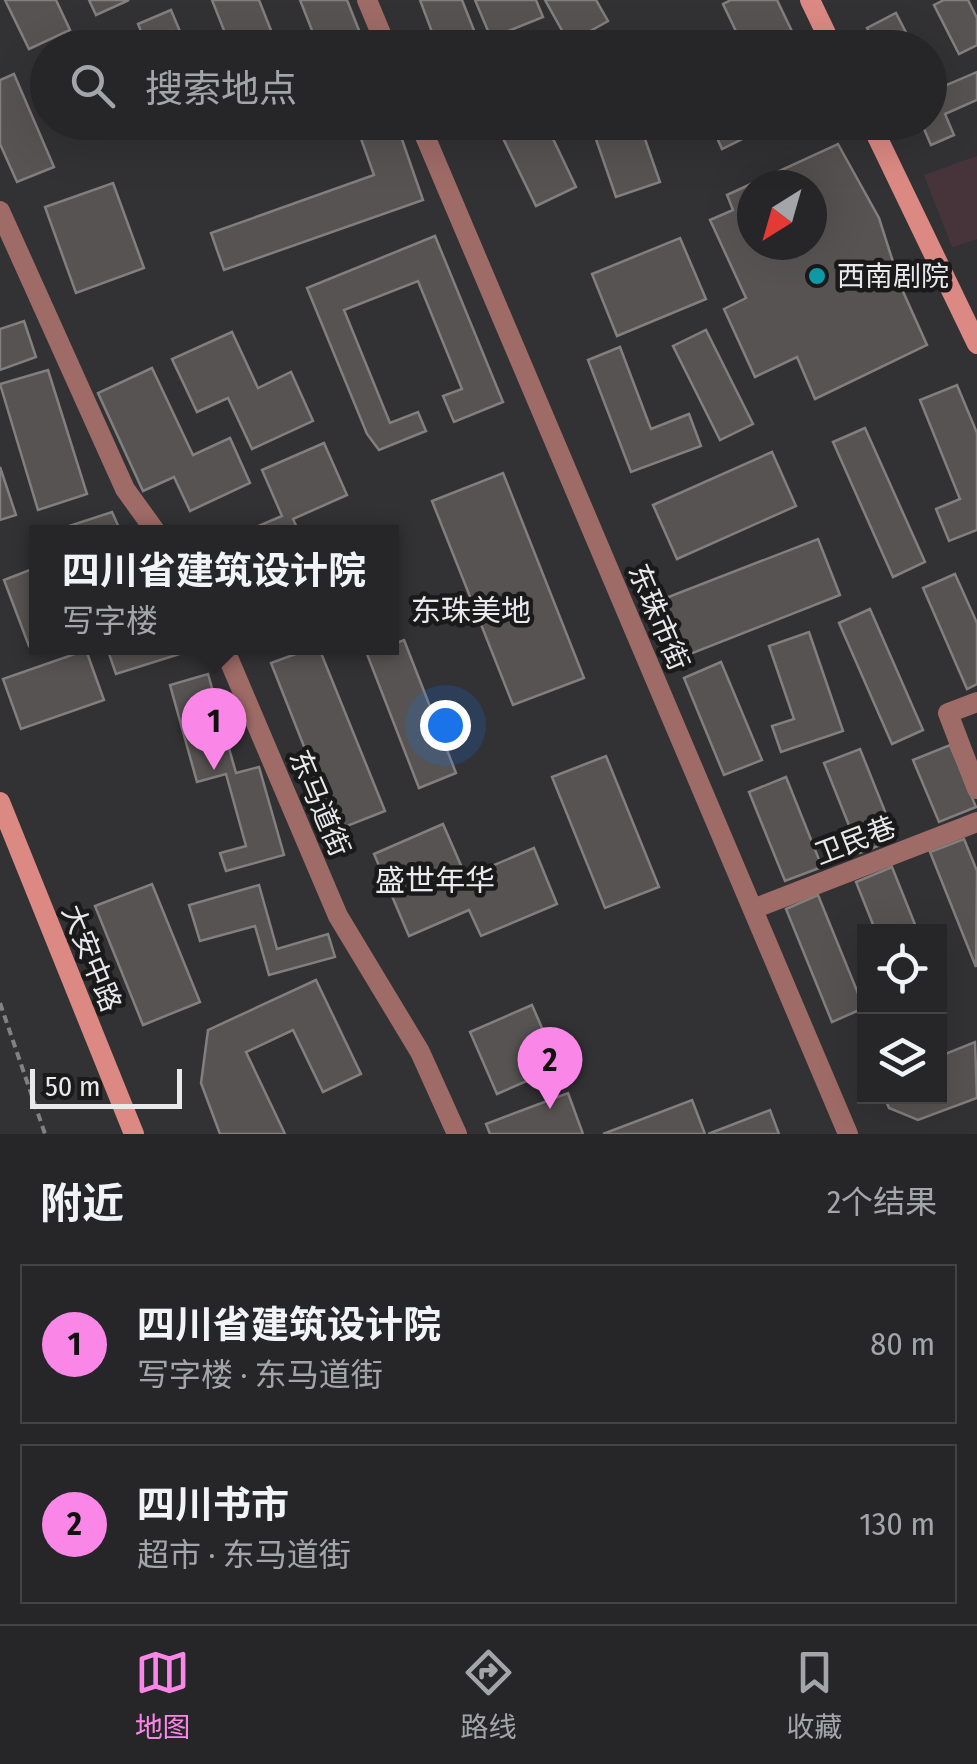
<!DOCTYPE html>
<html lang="zh">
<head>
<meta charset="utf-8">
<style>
	:root { --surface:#262628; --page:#323234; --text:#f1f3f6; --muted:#a4a5a8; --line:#424345; --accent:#fa87e7 }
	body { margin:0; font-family:"Fira Sans Condensed","Noto Sans SC",sans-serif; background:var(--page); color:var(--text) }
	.controls { position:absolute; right:30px; bottom:30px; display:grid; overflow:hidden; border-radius:0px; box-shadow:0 10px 40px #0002 }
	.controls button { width:90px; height:90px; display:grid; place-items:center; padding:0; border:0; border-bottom:2px solid var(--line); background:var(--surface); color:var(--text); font:50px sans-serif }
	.compass { position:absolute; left:737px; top:170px; width:90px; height:90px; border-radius:50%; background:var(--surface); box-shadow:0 10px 40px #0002; rotate:217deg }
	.scale { position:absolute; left:30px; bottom:25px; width:152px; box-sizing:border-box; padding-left:10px; border:5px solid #e9e9eb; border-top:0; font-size:28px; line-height:35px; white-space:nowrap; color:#e9e9eb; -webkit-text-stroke:8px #1a1a1b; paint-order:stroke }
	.you { position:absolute; left:445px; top:725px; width:35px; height:35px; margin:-25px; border:8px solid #fff; border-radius:50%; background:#1a73e8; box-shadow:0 0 0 15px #1a73e833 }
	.badge { display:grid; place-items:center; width:65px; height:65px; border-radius:50%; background:var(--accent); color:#111; font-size:32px; font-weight:700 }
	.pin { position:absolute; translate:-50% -82px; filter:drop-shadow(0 2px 5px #0008) }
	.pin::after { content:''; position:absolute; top:52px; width:35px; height:30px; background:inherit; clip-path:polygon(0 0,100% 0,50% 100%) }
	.popup { position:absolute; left:29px; top:525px; width:370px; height:130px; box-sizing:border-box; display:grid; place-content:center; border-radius:0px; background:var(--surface); filter:drop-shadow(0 2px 8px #0005); font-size:32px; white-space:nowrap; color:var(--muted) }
	.popup b { font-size:38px; color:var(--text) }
	.popup::after { content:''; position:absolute; left:50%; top:100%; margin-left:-20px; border:20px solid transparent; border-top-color:var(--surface) }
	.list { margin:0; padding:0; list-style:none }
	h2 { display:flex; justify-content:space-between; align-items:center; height:130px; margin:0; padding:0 40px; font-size:42px }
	h2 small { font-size:32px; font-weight:400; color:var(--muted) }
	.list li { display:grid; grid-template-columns:65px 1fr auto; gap:30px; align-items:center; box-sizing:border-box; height:160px; margin:0 20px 20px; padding:0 20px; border:2px solid var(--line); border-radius:0px }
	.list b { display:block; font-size:38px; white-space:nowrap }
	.list p { margin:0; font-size:32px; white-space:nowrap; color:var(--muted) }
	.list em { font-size:32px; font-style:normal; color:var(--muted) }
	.icon { flex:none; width:55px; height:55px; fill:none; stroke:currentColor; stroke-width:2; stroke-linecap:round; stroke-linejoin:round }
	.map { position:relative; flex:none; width:977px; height:1134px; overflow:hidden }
	.search { position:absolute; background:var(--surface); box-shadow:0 10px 40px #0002; left:30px; right:30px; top:30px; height:110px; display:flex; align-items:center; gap:25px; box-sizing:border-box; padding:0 35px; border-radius:55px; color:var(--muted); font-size:38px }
	.sheet { height:490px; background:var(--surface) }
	nav { display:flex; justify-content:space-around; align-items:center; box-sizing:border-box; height:140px; border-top:2px solid var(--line); background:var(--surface); font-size:28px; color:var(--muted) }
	nav a { display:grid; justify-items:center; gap:5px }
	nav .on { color:var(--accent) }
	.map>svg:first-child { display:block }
	.education { fill:#47343b }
	.building { fill:#565352; stroke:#827f7e; stroke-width:2.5; fill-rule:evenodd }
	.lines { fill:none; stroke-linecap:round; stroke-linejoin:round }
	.path { stroke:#818184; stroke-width:4; stroke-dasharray:8 5; stroke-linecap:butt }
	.street { stroke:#9f6b67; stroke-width:20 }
	.secondary { stroke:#dc8983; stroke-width:20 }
	.culture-dot { fill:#0f9aa8; stroke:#1a1a1b; stroke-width:4 }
	.labels { text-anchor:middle; stroke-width:9; stroke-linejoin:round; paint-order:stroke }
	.poi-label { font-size:28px; fill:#e9e9eb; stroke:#1a1a1b; text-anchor:start }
	.street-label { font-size:28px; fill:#e9e9eb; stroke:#1a1a1b }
	.neighbourhood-label { font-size:30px; fill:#e9e9eb; stroke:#1a1a1b }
</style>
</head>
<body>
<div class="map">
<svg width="977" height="1134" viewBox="0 0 977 1134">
	<rect width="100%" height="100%" fill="#323235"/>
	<polygon class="education" points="977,156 977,239 952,247 924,175"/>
	<g class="building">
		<polygon points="5,0 56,0 70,30 29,49"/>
		<polygon points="89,0 129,0 96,15"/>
		<polygon points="212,0 259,0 278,48 231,48"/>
		<polygon points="300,0 347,0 366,48 319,48"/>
		<polygon points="420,0 462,0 481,48 438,48"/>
		<polygon points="475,0 536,0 543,17 491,38"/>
		<polygon points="545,0 596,0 608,21 569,43"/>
		<polygon points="731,0 777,0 800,48 744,48 723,4"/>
		<polygon points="944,0 968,0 977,18 977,45 959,54 934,5"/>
		<polygon points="171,10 187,48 148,48 138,24"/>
		<polygon points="896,13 914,48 877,48 867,28"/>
		<polygon points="977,72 977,100 945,114 954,135 931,145 921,122 930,122 930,92"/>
		<polygon points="14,74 54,167 17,182 0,144 0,80"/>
		<polygon points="355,122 396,122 423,200 224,270 211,233 374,175"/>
		<polygon points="545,122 576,187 536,206 496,124"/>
		<polygon points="590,122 639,122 660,182 616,197"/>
		<polygon points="710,122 777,122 722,149"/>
		<path d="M838,144L879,218L901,287L927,345L815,399L797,357L755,377L724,309L746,298L710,220L733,210L727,195ZM752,185H812V245H752Z"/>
		<polygon points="113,183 144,268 76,293 45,207"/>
		<polygon points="435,236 503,402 454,422 443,396 462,389 418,281 344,310 390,423 418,412 426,431 379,450 367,434 307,288"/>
		<polygon points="680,238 706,299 617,336 592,274"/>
		<polygon points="24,321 36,357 0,370 0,329"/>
		<polygon points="706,330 753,424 720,440 673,346"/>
		<polygon points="232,332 258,388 291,372 313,421 252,449 228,398 197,412 172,359"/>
		<polygon points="620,347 651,429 689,414 701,446 631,472 588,360"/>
		<polygon points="152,368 193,455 230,438 250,483 190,511 174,477 143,491 98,393"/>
		<polygon points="48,370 87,494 38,510 0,384"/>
		<polygon points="957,385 977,433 977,530 949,541 936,509 960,499 920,400"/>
		<polygon points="865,428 925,562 893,577 833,442"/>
		<polygon points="324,443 347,495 293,519 299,532 244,532 282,516 262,470"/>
		<polygon points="772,452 796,506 677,559 653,505"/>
		<polygon points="0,467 16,515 0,520"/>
		<polygon points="503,473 584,678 513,705 432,501"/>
		<polygon points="112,512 121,532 71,532 69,526"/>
		<polygon points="818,539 840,595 675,660 653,603"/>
		<polygon points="30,570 36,588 36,643 29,646 4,580"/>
		<polygon points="955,574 977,623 977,684 967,689 923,588"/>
		<polygon points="870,609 923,730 892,744 839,623"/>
		<polygon points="809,632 843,731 781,752 772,726 794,719 769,646"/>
		<polygon points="404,640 456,773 419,788 367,654"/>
		<polygon points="107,648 181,648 183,653 116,674"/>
		<polygon points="312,648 319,648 385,811 337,830 271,663"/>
		<polygon points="86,650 104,700 21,729 3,679"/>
		<polygon points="721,662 762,760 724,775 684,678"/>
		<polygon points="208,674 236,773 259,767 284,855 226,871 220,853 246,846 226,774 197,782 170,685"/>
		<polygon points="950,745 976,807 939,822 913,760"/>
		<polygon points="860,749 896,839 860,853 824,763"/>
		<polygon points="606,756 659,887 605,908 552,777"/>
		<polygon points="786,777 822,867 785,881 749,792"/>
		<polygon points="443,824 466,877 534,848 557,904 481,936 469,910 409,936 374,854"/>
		<polygon points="964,839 977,871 976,967 930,852"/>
		<polygon points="892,867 918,932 876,932 856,882"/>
		<polygon points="152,884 200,1002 143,1025 95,906"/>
		<polygon points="259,885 277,949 328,934 335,957 269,975 255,926 200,941 189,905"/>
		<polygon points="818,895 864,1008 832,1022 786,909"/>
		<polygon points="316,980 361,1074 323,1092 293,1030 246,1052 285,1134 220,1134 201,1083 208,1030"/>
		<polygon points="532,1005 559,1067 497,1094 470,1032"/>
		<polygon points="975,1042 977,1098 918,1120 889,1108 884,1096 940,1096 940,1056"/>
		<polygon points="568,1093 583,1134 490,1134 486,1124"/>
		<polygon points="692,1100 705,1134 603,1134"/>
		<polygon points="770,1110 779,1134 708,1134"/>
	</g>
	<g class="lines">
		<polyline class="path" points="0,1003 45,1134"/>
		<g class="street">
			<polyline points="367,0 387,48"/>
			<polyline points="419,122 848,1134"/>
			<polyline points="0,211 125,489 156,532"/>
			<polyline points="224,648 338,916 420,1052 457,1134"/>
			<polyline points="977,702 948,713 977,789"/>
			<polyline points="753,909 977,822"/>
		</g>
		<g class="secondary">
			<polyline points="810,0 833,48"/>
			<polyline points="870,122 977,344"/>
			<polyline points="0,802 134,1134"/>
		</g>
	</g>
	<circle class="culture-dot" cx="817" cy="276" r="10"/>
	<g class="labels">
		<g class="poi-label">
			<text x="837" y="286">西南剧院</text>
		</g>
		<g class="street-label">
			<text transform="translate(659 617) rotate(67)" y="10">东珠市街</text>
			<text transform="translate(320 803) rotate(67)" y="10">东马道街</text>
			<text transform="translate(855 840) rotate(-21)" y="10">卫民巷</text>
			<text transform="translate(92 958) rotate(68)" y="10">大安中路</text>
		</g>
		<g class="neighbourhood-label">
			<text x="471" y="621">东珠美地</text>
			<text x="435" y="891">盛世年华</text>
		</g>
	</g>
</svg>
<div class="controls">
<button><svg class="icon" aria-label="locate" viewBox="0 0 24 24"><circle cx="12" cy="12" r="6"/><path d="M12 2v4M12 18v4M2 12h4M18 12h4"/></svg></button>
<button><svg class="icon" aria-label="layers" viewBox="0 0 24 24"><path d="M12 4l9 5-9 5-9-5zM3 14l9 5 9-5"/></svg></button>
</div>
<svg class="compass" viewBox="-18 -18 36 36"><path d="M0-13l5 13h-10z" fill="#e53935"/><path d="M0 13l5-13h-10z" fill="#a4a5a8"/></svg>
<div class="scale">50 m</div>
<div class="you"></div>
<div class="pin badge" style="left:214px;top:770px">1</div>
<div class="popup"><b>四川省建筑设计院</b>写字楼</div>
<div class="pin badge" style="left:550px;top:1109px">2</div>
<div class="search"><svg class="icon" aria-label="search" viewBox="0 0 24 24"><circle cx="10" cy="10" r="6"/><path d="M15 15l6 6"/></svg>搜索地点</div>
</div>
<section class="sheet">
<h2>附近<small>2个结果</small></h2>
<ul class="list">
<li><span class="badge">1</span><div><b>四川省建筑设计院</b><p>写字楼 · 东马道街</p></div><em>80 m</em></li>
<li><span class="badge">2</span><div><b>四川书市</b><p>超市 · 东马道街</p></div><em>130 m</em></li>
</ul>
</section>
<nav>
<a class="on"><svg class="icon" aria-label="map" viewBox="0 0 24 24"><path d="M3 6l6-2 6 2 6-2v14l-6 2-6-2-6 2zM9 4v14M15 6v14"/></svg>地图</a>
<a><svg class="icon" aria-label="directions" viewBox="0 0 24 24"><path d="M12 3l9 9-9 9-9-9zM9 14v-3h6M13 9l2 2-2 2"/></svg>路线</a>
<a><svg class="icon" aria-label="saved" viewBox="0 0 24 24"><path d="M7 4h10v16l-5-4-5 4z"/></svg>收藏</a>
</nav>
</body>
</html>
